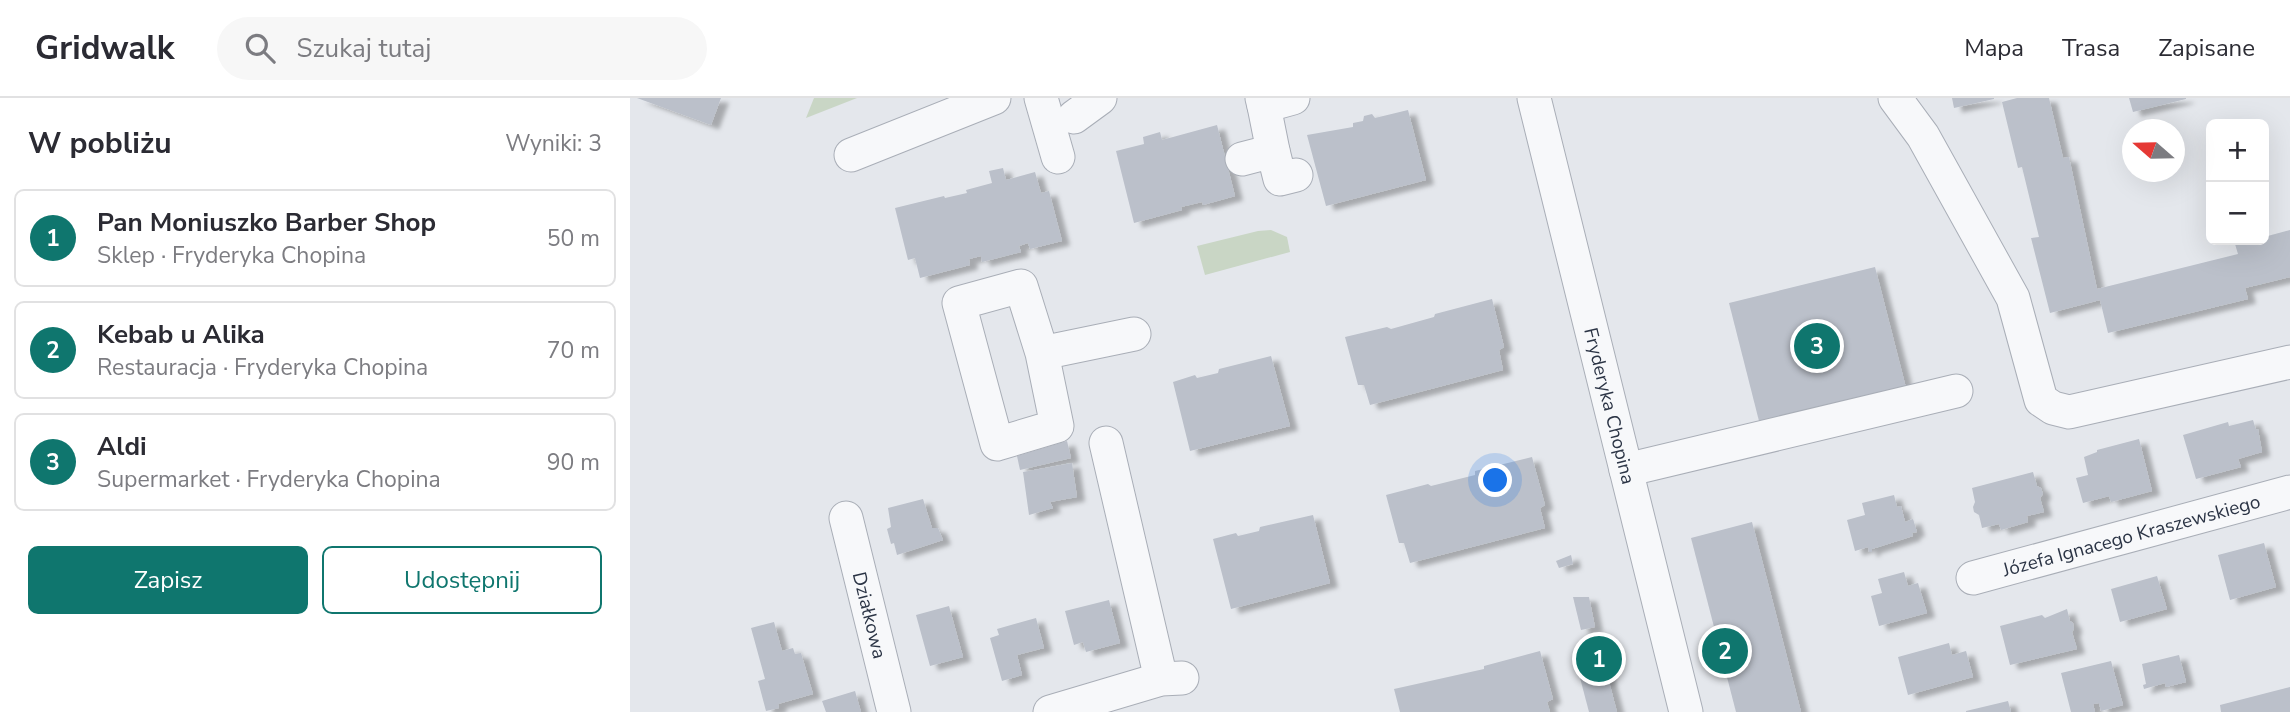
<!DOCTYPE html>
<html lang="pl">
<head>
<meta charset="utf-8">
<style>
	:root { --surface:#fff; --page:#f7f7f7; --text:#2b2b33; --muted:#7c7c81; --line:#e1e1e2; --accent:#0f766e }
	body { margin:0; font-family:"Nunito Sans",sans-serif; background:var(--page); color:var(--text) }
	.controls { position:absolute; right:21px; top:21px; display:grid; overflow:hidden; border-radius:10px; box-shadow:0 7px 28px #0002 }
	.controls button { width:63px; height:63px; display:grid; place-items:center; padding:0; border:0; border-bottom:2px solid var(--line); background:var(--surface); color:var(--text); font:35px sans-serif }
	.compass { position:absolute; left:1492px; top:21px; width:63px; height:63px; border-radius:50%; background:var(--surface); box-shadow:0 7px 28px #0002; rotate:290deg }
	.you { position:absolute; left:866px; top:383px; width:24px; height:24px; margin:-18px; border:5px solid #fff; border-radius:50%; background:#1a73e8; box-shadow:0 0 0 10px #1a73e833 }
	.badge { display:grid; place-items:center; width:46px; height:46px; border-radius:50%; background:var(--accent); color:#fff; font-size:23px; font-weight:700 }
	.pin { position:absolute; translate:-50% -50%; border:4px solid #fff; box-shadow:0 2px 7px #0006 }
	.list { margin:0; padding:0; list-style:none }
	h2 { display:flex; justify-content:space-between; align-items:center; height:91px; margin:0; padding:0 28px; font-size:30px }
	h2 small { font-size:23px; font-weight:400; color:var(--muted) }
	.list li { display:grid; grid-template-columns:46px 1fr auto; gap:21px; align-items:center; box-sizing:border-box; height:98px; margin:0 14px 14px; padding:0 14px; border:2px solid var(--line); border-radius:10px }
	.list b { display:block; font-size:26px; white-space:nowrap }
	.list p { margin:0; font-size:23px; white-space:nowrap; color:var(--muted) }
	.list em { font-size:23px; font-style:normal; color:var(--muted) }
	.actions { display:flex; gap:14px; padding:21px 28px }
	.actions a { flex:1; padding:16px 0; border:2px solid var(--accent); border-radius:10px; text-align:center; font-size:24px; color:var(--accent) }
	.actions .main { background:var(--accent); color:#fff }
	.icon { flex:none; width:38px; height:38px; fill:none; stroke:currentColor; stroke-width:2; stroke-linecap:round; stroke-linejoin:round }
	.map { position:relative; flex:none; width:1660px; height:614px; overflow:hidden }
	header { display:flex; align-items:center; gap:42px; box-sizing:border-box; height:98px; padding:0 35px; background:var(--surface); border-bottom:2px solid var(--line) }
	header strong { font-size:33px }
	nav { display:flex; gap:38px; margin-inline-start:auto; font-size:24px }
	.search { width:490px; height:63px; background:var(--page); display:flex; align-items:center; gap:18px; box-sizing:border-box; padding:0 24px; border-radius:38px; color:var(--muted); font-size:26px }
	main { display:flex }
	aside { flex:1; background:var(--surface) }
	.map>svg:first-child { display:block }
	.green { fill:#c9d6c5 }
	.building { fill:#bbc0ca; filter:url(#shadow) }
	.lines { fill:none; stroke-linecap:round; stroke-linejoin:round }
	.minor-casing { stroke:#a9aeb7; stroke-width:35 }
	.minor { stroke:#f7f8fa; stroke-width:33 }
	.labels { text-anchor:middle; stroke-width:5; stroke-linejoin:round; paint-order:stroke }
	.street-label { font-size:19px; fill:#2b3445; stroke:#f4f6f9 }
</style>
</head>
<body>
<header>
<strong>Gridwalk</strong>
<div class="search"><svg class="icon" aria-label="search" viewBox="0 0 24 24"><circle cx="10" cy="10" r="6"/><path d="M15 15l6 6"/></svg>Szukaj tutaj</div>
<nav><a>Mapa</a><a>Trasa</a><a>Zapisane</a></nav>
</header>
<main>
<aside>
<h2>W pobliżu<small>Wyniki: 3</small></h2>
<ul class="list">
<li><span class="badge">1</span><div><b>Pan Moniuszko Barber Shop</b><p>Sklep · Fryderyka Chopina</p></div><em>50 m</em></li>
<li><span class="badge">2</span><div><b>Kebab u Alika</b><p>Restauracja · Fryderyka Chopina</p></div><em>70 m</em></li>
<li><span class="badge">3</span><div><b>Aldi</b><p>Supermarket · Fryderyka Chopina</p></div><em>90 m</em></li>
</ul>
<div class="actions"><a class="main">Zapisz</a><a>Udostępnij</a></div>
</aside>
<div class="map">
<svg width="1660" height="614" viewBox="0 0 1660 614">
	<defs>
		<filter id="shadow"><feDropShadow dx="8" dy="4.5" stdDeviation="2" flood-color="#0004"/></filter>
	</defs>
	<rect width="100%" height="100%" fill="#e4e7ec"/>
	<g class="green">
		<polygon points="184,0 227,0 176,20"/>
		<polygon points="641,132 657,139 660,154 575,177 567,148 628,133"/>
	</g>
	<g class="building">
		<polygon points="7,0 91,0 81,27"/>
		<polygon points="1322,0 1364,0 1364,1 1324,10"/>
		<polygon points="1387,0 1419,0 1433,60 1439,59 1467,191 1608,156 1605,146 1623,142 1634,142 1634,139 1660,132 1660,179 1615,190 1618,201 1478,235 1470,202 1420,215 1401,140 1409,139 1392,69 1388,70 1372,4"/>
		<polygon points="1499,0 1556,0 1556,1 1503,14"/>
		<polygon points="778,12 796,82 696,108 677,37 723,29 723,25 733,23 734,18 742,16 745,20"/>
		<polygon points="587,27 605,98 573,107 572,104 551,109 552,112 504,125 486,53 514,46 513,39 530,34 532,42"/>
		<polygon points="373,70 376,82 405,74 411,95 419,93 432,143 400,151 398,145 389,148 391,154 352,164 351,158 339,161 340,167 290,180 285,160 278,162 265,110 314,98 315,100 337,95 336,92 362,85 359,73"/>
		<polygon points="1245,169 1276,290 1130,327 1099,205"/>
		<polygon points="862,201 874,249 869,252 873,272 740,307 734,287 728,287 715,239 757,229 761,231 804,219 805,216"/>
		<polygon points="641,258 660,328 560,353 543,284 565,277 567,280 588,275 589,271"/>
		<polygon points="1623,322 1626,332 1628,331 1632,354 1608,361 1611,369 1566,381 1553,337 1598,324 1599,328"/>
		<polygon points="1509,341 1522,393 1481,404 1479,398 1453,405 1446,380 1458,377 1454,359 1467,354 1467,352"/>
		<polygon points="437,343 441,360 390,372 387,358"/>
		<polygon points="902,359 915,407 910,410 915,430 780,465 774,445 769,445 756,397 798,386 801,388 845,377 845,373"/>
		<polygon points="442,365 447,399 420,404 423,410 399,417 393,374"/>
		<polygon points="1403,374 1407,388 1411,390 1413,396 1410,400 1414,414 1397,418 1398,424 1371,432 1369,426 1352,430 1349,417 1344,414 1343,409 1345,404 1342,390"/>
		<polygon points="1264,397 1267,409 1271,408 1275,424 1283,421 1287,434 1282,435 1283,438 1242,451 1242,454 1239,454 1238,449 1225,453 1217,422 1235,417 1232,405"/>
		<polygon points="293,401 302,430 308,430 313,442 267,457 264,445 261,446 257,431 261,429 258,410"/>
		<polygon points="683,417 700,485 601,511 583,441 606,435 608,438 629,433 630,429"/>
		<polygon points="1122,424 1141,497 1171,614 1106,614 1061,440"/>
		<polygon points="1634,445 1646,489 1600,502 1588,457"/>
		<polygon points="941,457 943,466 929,470 926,463"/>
		<polygon points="1274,474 1278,488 1288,485 1297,515 1249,528 1241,498 1252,495 1248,481"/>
		<polygon points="1527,478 1537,511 1490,524 1481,491"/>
		<polygon points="943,499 959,499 965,529 951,532"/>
		<polygon points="479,502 490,545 456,554 453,544 444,547 435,513"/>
		<polygon points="319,508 333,559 300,568 286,517"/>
		<polygon points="1437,511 1440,523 1443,525 1444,531 1442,534 1447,551 1380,567 1370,528 1412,517 1415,520"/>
		<polygon points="406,520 414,550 387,557 392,577 372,583 360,540 369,537 367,531"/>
		<polygon points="144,524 152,553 163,550 165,556 171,555 183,596 148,606 149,610 136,613 128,583 135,581 121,530"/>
		<polygon points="1319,545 1322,557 1336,553 1343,579 1278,597 1268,559"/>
		<polygon points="970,550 987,614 959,614 944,557"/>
		<polygon points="910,553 923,601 917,604 920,614 770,614 764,591 854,571 854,568"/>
		<polygon points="1549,557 1556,584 1536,589 1535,585 1514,591 1513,587 1516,586 1512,566"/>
		<polygon points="1481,563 1493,607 1471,613 1469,605 1463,606 1465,614 1441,614 1431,575"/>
		<polygon points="1660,589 1660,614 1591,614 1590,607"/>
		<polygon points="225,593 231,614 196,614 192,603"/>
		<polygon points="1378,603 1381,614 1336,614 1336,613"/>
	</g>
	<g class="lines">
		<g class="minor-casing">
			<g id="minor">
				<polyline points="411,0 428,59"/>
				<polyline points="632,0 634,8 663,0"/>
				<path id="s1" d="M904,0L1056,614"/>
				<polyline points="1265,0 1293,38 1383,200 1411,302 1423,310 1439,314 1660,264"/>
				<polyline points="444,19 470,0"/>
				<polyline points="643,53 650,81 666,77"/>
				<polyline points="221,57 364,0"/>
				<polyline points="612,61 643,53 634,8"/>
				<polyline points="412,255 391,188 329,205 367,346 427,328 412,255 504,236"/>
				<polyline points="476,345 531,581"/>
				<polyline points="996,372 1326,293"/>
				<path id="s2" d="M216,420L264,614"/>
				<path id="s3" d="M1343,480L1660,394"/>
				<polyline points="420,614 531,581 552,580"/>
			</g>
		</g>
		<use href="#minor" class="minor"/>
	</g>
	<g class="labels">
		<g class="street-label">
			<text dy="7" stroke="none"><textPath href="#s1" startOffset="317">Fryderyka Chopina</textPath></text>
			<text dy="7" stroke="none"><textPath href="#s3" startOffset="164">Józefa Ignacego Kraszewskiego</textPath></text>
			<text dy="7" stroke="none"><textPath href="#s2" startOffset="100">Działkowa</textPath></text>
		</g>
	</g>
</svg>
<div class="controls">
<button>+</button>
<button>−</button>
</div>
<svg class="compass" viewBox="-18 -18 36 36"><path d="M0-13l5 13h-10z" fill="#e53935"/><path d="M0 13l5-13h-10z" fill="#7c7c81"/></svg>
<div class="you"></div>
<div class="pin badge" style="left:969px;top:561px">1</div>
<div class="pin badge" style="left:1095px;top:553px">2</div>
<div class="pin badge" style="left:1187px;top:248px">3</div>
</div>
</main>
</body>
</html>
